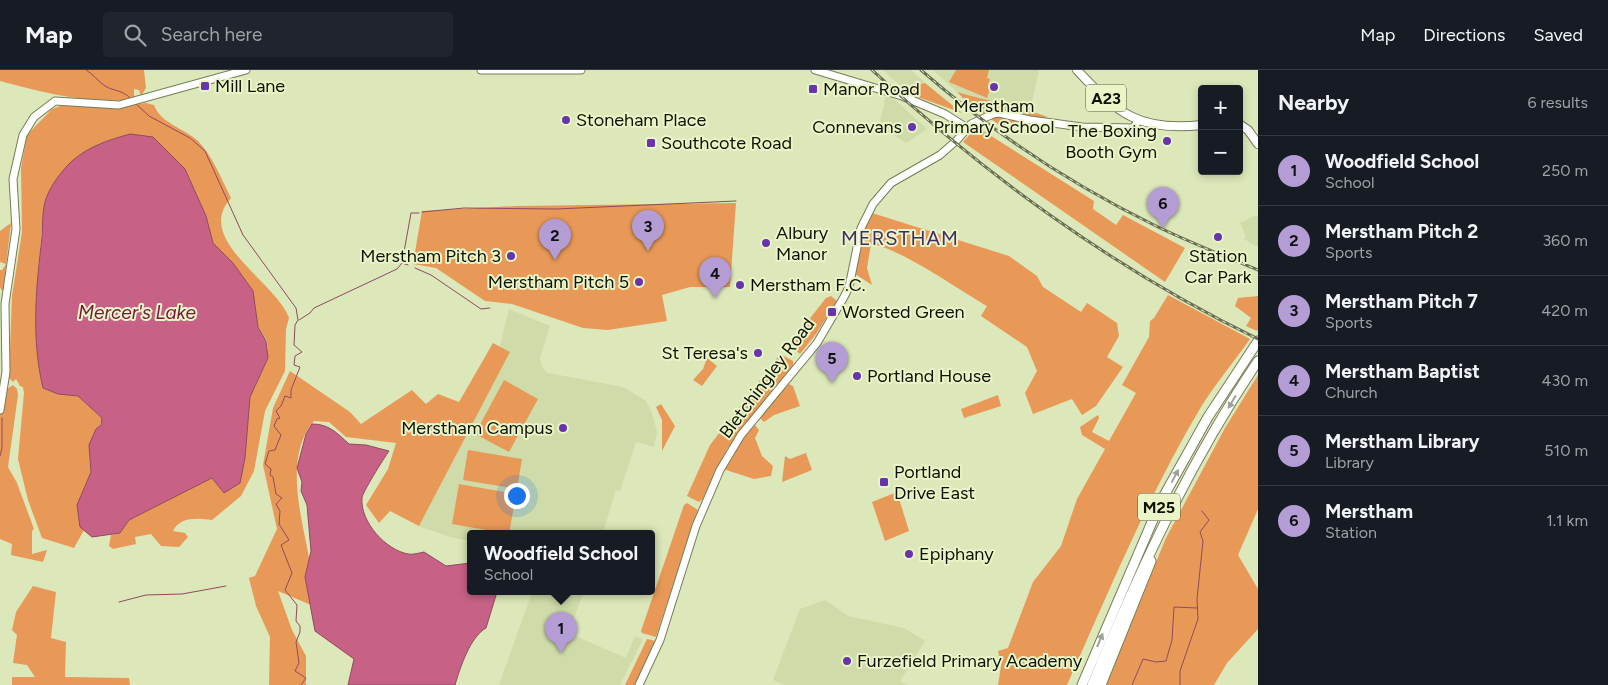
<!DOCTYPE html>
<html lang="en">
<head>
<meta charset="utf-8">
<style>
	:root { --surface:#171b24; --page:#20242c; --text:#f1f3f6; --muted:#9ea1a6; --line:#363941; --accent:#b39dd4 }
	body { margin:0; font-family:Figtree,sans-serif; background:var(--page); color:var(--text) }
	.controls { position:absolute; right:15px; top:15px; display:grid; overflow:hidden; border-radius:5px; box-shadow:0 2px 8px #0003 }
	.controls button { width:45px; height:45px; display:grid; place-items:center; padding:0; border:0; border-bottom:1px solid var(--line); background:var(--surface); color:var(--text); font:25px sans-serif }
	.you { position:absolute; left:516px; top:425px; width:18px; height:18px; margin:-12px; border:4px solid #fff; border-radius:50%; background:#1a73e8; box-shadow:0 0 0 8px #1a73e833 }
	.badge { display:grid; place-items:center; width:32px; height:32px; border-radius:50%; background:var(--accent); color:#111; font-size:16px; font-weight:700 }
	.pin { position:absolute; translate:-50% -41px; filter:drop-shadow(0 1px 2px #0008) }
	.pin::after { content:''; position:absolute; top:26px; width:18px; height:15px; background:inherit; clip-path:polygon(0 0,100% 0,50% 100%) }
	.popup { position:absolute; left:467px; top:460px; width:188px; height:65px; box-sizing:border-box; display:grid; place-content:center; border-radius:5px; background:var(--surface); filter:drop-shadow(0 1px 4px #0005); font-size:16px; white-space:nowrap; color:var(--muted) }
	.popup b { font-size:19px; color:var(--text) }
	.popup::after { content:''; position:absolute; left:50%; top:100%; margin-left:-10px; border:10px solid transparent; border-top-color:var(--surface) }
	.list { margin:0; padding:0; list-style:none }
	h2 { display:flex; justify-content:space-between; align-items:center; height:65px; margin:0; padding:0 20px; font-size:21px }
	h2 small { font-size:16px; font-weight:400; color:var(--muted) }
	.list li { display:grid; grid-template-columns:32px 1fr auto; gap:15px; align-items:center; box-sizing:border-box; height:70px; padding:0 20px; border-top:1px solid var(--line) }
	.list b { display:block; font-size:19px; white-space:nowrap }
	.list p { margin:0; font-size:16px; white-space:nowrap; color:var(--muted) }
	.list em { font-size:16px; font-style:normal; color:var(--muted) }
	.icon { flex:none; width:28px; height:28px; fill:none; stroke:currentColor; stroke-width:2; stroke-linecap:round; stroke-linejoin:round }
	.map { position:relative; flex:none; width:1258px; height:615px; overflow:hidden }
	header { display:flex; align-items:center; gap:30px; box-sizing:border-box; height:70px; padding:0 25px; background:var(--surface); border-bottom:1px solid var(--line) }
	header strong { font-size:24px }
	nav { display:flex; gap:28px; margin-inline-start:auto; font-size:18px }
	.search { width:350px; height:45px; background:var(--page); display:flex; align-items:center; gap:12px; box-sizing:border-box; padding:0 18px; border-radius:5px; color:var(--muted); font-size:19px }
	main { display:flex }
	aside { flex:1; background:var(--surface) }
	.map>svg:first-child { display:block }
	.built { fill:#cfdba8 }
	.green { fill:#e89957 }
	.water { fill:#c76286; stroke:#904a5f }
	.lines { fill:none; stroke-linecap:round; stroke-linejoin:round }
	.stream { stroke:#904a5f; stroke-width:1 }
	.secondary-casing { stroke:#747e55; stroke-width:9 }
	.primary-casing { stroke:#747e55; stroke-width:10 }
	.highway-casing { stroke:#747e55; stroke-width:11 }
	.secondary { stroke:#fff; stroke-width:7 }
	.primary { stroke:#fff; stroke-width:8 }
	.highway { stroke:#fff; stroke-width:9 }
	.rail-casing { stroke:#686f53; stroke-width:3 }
	.rail { stroke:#e9f4c7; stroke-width:1; stroke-dasharray:4; stroke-linecap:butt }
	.oneway { fill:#9fa09a }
	.poi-dot { fill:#6734ab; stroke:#e9f4c7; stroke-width:2 }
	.labels { text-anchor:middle; stroke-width:4; stroke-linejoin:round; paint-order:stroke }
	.shield { fill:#e9f4c7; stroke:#50553e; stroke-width:1 }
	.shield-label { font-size:16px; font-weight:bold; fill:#0e1103 }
	.poi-label { font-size:18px; fill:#0e1103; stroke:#e9f4c7; text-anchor:start }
	.street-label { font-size:18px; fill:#0e1103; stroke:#e9f4c7 }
	.water-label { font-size:19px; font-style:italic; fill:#731740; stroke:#e9f4c7 }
	.quarter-label { font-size:20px; letter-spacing:1px; fill:#422b66; stroke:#e9f4c7 }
</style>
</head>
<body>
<header>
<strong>Map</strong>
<div class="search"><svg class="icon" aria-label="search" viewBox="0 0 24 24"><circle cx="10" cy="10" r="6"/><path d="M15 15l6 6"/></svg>Search here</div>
<nav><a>Map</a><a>Directions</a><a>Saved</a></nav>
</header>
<main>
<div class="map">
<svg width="1258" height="615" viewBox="0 0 1258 615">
	<rect width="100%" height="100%" fill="#dce7ba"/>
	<g class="built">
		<polygon points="883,0 911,0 925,13 903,18"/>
		<polygon points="933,0 1039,0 1030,41 988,32 957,22"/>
		<polygon points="886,26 894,29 927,59 906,73 879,55"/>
		<polygon points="1256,145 1258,147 1258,177 1244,169 1246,166 1240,153"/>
		<polygon points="509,239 550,256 540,288 542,297 548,303 623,317 646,331 652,343 657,362 654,377 636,372 620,421 616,420 604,459 607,460 606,464 471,464 471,471 450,467 419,456 510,282 500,276"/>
		<polygon points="532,522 584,522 568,563 626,588 635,566 643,569 620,615 499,615"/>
		<polygon points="825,530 848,546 904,558 925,571 900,611 907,615 785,615 773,610 800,539"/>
	</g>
	<g class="green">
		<path d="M0,0H144L146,18L141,26L139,20L134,19V29C88,35 43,22 0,11Z"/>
		<polygon points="956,0 989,0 987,8 990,9 988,15 991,15 987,28 949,12"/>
		<polygon points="925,13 962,43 907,23 903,18"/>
		<path d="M957,22C987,31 1018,36 1048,47L1019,50L1005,59L968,33Z"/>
		<path d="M146,33L154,35C161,54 184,58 198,71C212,85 222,110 231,128C193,170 276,211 289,248L286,259L285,301L265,341L254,401L241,426L212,450C198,448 180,446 173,461L185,463L188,467L179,477L161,476L151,464L135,467L136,474L113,479L109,476L111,465L120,463L129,450L212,408L224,423L245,388L250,327L268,288L267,271L258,256L255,238L233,193L213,173L206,146L185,99L153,67L45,132C39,195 29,255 43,318L58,324L78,326L102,348L90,390L91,402L87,416L80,427V457L84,460L74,478L42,468L28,430L18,389L24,323L23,317L20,316L16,309L13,312L9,308L12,226L22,162L21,98L27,65L52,39L66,34L108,38Z"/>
		<polygon points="977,57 1094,131 1093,139 1116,155 1123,145 1185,178 1165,212 963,72"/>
		<polygon points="736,133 730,217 690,217 662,225 667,251 608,260 583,258 512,234 485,231 436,198 413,194 422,141 516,136"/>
		<path d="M872,143L1009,186L1037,206L1043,217L1081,242L1087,233L1117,253L1119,266L1107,287L1123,297L1096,336L1082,345L1072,329L1033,344L1025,323L1037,301L1027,277L981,246L987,236C959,220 900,178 871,174L867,198L872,215L855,204L866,156Z"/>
		<polygon points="11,153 3,221 0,218 0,200 2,200 6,194 0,192 0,161"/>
		<path d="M1168,225L1250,269C1234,292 1215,314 1201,337C1148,426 1109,521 1067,615H998L1001,596L998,581L1008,578L1033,512L1061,476L1077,429L1105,379L1082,365L1080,357L1098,345L1099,348L1092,362L1109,371L1136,323L1122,315L1149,267L1150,251L1154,248Z"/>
		<polygon points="831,226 837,231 816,264 800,284 789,275 826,228"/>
		<polygon points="1258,226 1258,259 1257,261 1246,256 1251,248 1235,236 1238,228"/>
		<path d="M493,273L510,282L419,456L390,441L379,453L366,435L388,399L396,373L346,367L329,352L314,351C282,388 303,451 310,493L305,507L311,535L278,521L292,560L306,586V615H269L270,567L256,536L249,508L255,506L277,459L263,395L273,338L290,301L350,342L361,354L412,320L426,334L438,324L459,332Z"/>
		<polygon points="780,284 793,291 793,296 727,379 703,429 699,432 687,426 710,375"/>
		<polygon points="707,288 717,296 702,316 693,310 703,299"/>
		<polygon points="1258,305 1258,439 1238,485 1258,519 1258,559 1227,593 1214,615 1105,615 1166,468 1225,358"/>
		<polygon points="504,310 538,329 509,382 475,364"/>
		<polygon points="789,314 793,316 800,336 774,345 764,352 759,347"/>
		<polygon points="13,315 17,319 18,325 8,397 17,413 34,459 32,461 32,484 47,480 43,492 11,485 12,474 0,469 0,327 4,336 7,319"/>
		<polygon points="998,325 1001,336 964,348 961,339"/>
		<polygon points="661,334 675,356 662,381 662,350 656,337"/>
		<polygon points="754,354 759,360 755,368 762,386 773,396 771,406 754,409 723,399 744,365"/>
		<polygon points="468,380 522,389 517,419 463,410"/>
		<polygon points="806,383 812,400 782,412 785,386 790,389"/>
		<polygon points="459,414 516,424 509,464 452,454"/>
		<polygon points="897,422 909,461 885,471 872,432"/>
		<polygon points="687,433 698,440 656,567 642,563 641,561 684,435"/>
		<polygon points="33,516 56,522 51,568 66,572 65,607 129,608 130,615 12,615 12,607 35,607 27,595 13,593 17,565 12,560 16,542"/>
		<polygon points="647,569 656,571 635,615 625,615"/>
	</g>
	<g class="water">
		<path d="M130,64L153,67L185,99L206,146L213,173L233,193L253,221L258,257L266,271L268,288L250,327L245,388L240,413L224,423L212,408L129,450L120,463L92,467L80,457L77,435L91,402L89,375L96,359L101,355L102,348L78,326L58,324L43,318C31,267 36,218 42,167C43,156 42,143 45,132C48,119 62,100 72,91C89,76 109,70 130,64Z"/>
		<path d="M312,354C329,354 337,363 349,374L366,375L389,381C384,388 362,423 362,428C360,452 386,480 408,484C413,485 419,483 424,482L446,496L471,493V522H497L486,558C470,567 460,598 455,615H348L354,589L315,561L305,507L311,481L307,435L301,421L302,412L297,398L306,364Z"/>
	</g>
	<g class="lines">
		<g class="stream">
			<path d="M86,0C93,4 98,11 105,16C113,21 123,20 130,28"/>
			<polyline points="135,33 149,46 190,68 205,81 243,165 296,238 298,250 295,255 294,275 302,282 295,286 294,295 300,297 291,320 291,328 285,326 281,336 276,341 280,348 277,349 274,356 281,365 275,380 269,381 265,394 271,399 270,405 273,407 276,424 282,428 276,434 280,441 279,454 289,470 281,475 292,503 285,520 297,535 296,551 300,556 300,562 296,572 299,593 295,601 306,608 301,615"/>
			<polyline points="422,142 464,138 556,139 736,131"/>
			<polyline points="402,193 408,195"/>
			<polyline points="415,198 431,205 481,239 490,238"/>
			<polyline points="299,250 310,243 314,238 397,199 402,193 411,143 419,143"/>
			<polyline points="0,386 2,378 2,348"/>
			<polyline points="119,532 146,525 182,524 226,516"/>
			<polyline points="1132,615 1143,589 1156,592 1166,591 1172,570 1174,537 1197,538"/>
			<polyline points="1180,615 1180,601 1198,549 1197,529 1203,471 1200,462 1209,450 1202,441"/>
		</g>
		<g class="secondary-casing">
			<g id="secondary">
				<polyline points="481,0 581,0"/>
				<polyline points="815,0 902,26 945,44 967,58"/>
				<polyline points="0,340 6,302 5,234 16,159 13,109 23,65 34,47 55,31 119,35 246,0"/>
				<polyline points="639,615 660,570 696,456 720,400 741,365 817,273 844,227 849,217 861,158 873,134 891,113 940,85 957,70 971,54 993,44 999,43 1030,50 1082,57 1133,58 1139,50"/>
			</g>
		</g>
		<g class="primary-casing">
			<g id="primary">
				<path d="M1077,0C1118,44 1140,62 1202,55"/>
				<polyline points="1239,54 1248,60 1258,74"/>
			</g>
		</g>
		<g class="highway-casing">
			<g id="highway">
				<polyline points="1082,615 1161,431 1208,347 1258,271"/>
				<path d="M1092,615C1139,502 1189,393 1258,291"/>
				<polyline points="1101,615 1151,491"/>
			</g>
		</g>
		<use href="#secondary" class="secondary"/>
		<use href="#primary" class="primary"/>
		<use href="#highway" class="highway"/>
		<g class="rail-casing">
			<g id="rail">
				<path d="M872,0C986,106 1118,201 1258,269"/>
				<path d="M921,0C992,62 1072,115 1156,156C1189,172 1224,186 1258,200"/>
			</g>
		</g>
		<use href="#rail" class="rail"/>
	</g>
	<defs><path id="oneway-solid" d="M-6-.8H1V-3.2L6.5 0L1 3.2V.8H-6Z" transform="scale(1.25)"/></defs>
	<g class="oneway">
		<use href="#oneway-solid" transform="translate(1232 332) rotate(121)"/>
		<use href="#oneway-solid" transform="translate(1175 406) rotate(-62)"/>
		<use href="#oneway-solid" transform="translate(1100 570) rotate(-67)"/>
	</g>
	<g class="poi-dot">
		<rect x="200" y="11" width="10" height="10" rx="2.5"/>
		<circle cx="994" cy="17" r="5"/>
		<rect x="808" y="14" width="10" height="10" rx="2.5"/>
		<circle cx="566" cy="50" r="5"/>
		<circle cx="912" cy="57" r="5"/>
		<circle cx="1167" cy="71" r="5"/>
		<rect x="646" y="68" width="10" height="10" rx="2.5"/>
		<circle cx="1218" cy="167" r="5"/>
		<circle cx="766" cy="173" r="5"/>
		<circle cx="511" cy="186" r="5"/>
		<circle cx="639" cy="212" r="5"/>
		<circle cx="740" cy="215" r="5"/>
		<rect x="827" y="237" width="10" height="10" rx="2.5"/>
		<circle cx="758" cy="283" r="5"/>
		<circle cx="857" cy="306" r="5"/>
		<circle cx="563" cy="358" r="5"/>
		<rect x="879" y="407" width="10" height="10" rx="2.5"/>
		<circle cx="909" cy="484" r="5"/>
		<circle cx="847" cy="591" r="5"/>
	</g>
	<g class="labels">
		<g class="shield">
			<rect x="1086" y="14.5" width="40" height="27" rx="4"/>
			<rect x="1138" y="423.5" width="42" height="27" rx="4"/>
		</g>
		<g class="shield-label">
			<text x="1106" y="34">A23</text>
			<text x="1159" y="443">M25</text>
		</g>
		<g class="poi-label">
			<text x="215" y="22">Mill Lane</text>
			<text x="823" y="25">Manor Road</text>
			<text x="994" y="42" text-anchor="middle">Merstham<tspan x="994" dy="21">Primary School</tspan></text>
			<text x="576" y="56">Stoneham Place</text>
			<text x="902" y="63" text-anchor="end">Connevans</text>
			<text x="1157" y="67" text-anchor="end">The Boxing<tspan x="1157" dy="21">Booth Gym</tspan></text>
			<text x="661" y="79">Southcote Road</text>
			<text x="776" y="169">Albury<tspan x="776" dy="21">Manor</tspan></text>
			<text x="501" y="192" text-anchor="end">Merstham Pitch 3</text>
			<text x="1218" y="192" text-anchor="middle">Station<tspan x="1218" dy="21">Car Park</tspan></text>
			<text x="629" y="218" text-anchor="end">Merstham Pitch 5</text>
			<text x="750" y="221">Merstham F.C.</text>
			<text x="842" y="248">Worsted Green</text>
			<text x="748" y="289" text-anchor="end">St Teresa's</text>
			<text x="867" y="312">Portland House</text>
			<text x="553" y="364" text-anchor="end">Merstham Campus</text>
			<text x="894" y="408">Portland<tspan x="894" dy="21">Drive East</tspan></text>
			<text x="919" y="490">Epiphany</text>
			<text x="857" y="597">Furzefield Primary Academy</text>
		</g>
		<g class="street-label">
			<text transform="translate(767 308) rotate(-53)" y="6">Bletchingley Road</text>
		</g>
		<g class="water-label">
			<text x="137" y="249">Mercer's Lake</text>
		</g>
		<g class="quarter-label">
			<text x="900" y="175">MERSTHAM</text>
		</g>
	</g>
</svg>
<div class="controls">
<button>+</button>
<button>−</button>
</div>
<div class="you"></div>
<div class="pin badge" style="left:561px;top:583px">1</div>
<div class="popup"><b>Woodfield School</b>School</div>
<div class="pin badge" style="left:555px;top:190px">2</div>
<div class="pin badge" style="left:648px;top:181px">3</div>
<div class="pin badge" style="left:715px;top:228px">4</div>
<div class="pin badge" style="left:832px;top:313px">5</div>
<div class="pin badge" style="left:1163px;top:158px">6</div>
</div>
<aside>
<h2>Nearby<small>6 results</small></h2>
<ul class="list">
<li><span class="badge">1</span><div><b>Woodfield School</b><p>School</p></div><em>250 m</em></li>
<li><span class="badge">2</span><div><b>Merstham Pitch 2</b><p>Sports</p></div><em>360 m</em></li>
<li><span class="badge">3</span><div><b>Merstham Pitch 7</b><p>Sports</p></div><em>420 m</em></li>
<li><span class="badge">4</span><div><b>Merstham Baptist</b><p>Church</p></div><em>430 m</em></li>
<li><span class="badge">5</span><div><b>Merstham Library</b><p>Library</p></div><em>510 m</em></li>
<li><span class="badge">6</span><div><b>Merstham</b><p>Station</p></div><em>1.1 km</em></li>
</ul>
</aside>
</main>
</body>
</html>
